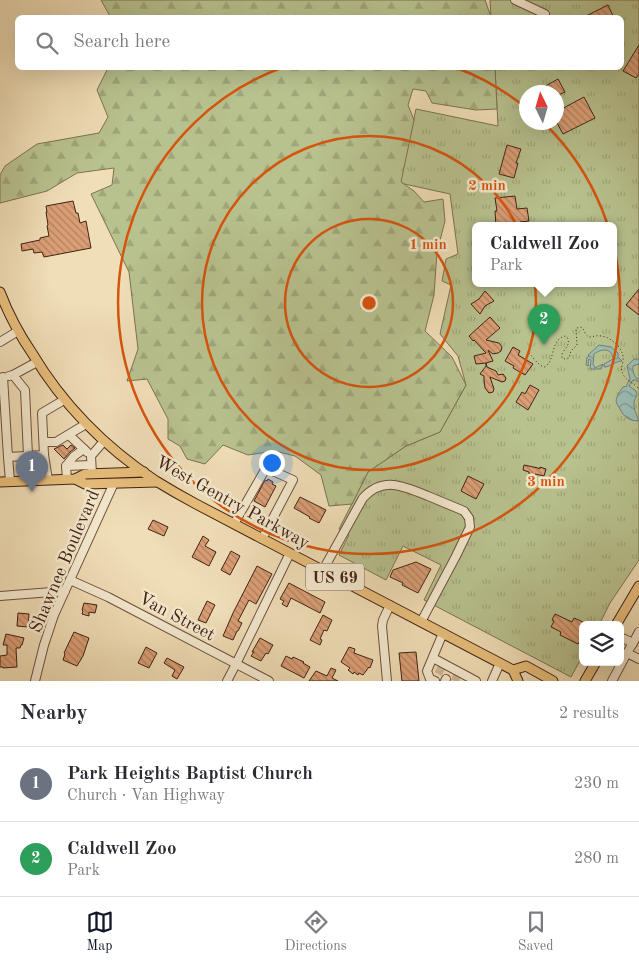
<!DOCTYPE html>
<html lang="en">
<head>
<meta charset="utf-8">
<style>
	:root { --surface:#fff; --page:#f2f2f3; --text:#2b2b33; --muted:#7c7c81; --line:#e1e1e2; --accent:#111827 }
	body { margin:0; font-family:"Old Standard TT",serif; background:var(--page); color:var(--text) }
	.controls { position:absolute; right:15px; bottom:15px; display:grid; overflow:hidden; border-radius:8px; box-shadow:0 5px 20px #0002 }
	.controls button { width:45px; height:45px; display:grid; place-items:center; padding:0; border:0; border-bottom:1px solid var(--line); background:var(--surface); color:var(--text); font:25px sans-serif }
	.compass { position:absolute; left:519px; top:85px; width:45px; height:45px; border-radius:50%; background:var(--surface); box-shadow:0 5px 20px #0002; rotate:355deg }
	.you { position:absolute; left:271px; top:462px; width:18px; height:18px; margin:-12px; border:4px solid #fff; border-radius:50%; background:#1a73e8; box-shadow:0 0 0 8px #1a73e833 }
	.badge { display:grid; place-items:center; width:32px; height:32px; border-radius:50%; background:var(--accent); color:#fff; font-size:16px; font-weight:700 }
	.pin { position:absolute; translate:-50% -41px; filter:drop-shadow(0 1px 2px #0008) }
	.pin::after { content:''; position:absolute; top:26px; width:18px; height:15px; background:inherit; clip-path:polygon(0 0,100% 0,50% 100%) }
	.popup { position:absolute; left:472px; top:222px; width:145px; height:65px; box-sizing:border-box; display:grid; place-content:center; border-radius:8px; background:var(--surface); filter:drop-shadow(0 1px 4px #0005); font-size:16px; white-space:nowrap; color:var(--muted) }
	.popup b { font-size:19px; color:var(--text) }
	.popup::after { content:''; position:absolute; left:50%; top:100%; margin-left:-10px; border:10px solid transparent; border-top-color:var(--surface) }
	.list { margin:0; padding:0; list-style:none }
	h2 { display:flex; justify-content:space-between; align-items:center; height:65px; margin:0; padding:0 20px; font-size:21px }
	h2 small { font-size:16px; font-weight:400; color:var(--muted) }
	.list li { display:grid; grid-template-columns:32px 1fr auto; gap:15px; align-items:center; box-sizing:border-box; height:75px; padding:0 20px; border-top:1px solid var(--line) }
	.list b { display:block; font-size:19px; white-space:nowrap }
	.list p { margin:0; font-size:16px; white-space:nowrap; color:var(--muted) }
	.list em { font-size:16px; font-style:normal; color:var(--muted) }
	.icon { flex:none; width:28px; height:28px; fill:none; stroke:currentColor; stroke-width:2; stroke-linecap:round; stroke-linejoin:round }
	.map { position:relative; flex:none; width:639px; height:681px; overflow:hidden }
	.search { position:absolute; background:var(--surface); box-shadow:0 5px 20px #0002; left:15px; right:15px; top:15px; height:55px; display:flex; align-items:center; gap:12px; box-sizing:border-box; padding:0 18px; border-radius:8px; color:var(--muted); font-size:19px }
	.sheet { height:215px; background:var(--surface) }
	nav { display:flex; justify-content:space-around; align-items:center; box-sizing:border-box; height:70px; border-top:1px solid var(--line); background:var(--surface); font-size:14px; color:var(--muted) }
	nav a { display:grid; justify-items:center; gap:2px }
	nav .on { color:var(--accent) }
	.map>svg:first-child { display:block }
	.grass { fill:url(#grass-tufts); stroke:#7d7252; fill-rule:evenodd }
	.forest { fill:url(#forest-firs); stroke:#7d7252 }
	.water { fill:url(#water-waves); stroke:#777e73 }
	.building { fill:url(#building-back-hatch); stroke:#422215 }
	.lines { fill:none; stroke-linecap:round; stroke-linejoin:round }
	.minor-tunnel { stroke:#cdb897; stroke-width:8; stroke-dasharray:8 4; stroke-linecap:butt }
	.minor-casing { stroke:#6e513e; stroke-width:10 }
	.major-casing { stroke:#422215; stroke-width:11 }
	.path { stroke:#422215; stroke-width:1; stroke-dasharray:1 2.5; stroke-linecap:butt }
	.minor { stroke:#f5ead0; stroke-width:8 }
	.major { stroke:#e8bf7c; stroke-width:9 }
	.ring { fill:none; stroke:#d7540d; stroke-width:2.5 }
	.labels { text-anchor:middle; stroke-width:5; stroke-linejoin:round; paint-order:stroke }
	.shield { fill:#f5ead0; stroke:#785e4d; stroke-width:1 }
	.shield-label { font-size:16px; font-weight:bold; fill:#422215 }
	.street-label { font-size:18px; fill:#422215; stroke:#f5ead0 }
	.centre { fill:#d7540d; stroke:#f5ead0; stroke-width:2.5 }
	.ring-label { font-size:15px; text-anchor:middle; font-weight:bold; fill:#d7540d; stroke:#f5ead0; stroke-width:5; stroke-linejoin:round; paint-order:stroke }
</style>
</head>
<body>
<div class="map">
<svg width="639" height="681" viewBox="0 0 639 681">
	<defs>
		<pattern id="grass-tufts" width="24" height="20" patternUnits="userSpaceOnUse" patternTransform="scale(1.25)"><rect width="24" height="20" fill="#b8c28f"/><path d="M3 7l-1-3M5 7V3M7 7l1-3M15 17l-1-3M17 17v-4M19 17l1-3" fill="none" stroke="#9fa67a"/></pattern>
		<pattern id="forest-firs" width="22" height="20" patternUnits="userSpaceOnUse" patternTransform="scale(1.25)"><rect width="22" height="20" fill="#b8c28f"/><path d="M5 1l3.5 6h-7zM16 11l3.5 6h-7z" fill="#9fa67a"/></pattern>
		<pattern id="water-waves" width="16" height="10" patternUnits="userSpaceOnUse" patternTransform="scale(1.25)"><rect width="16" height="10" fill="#9abcb2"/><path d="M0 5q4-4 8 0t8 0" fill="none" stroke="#7f9890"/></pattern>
		<pattern id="building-back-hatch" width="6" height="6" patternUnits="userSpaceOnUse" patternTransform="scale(1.25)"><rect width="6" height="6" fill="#db9f76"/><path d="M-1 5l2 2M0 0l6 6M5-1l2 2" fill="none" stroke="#b38160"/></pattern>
	</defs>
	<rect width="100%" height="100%" fill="#f0deb7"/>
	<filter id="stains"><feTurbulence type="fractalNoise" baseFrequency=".004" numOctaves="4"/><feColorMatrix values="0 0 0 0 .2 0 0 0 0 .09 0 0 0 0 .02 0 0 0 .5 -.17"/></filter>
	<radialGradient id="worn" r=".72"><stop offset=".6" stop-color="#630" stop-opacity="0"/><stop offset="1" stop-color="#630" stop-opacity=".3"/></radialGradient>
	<path class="grass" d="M490,0H639V560L610,603L599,625H583V655L571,677L424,600L441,565L403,546L386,580L339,555L349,535L339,529L368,472L406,446L440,432L466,385L458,356L440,334L451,285L442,281L446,259L458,254L450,194L400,183L416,109L498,126L495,68H622V18L491,17ZM526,92H556V122H526ZM475,226H613V284H475Z"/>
	<g class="forest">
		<polygon points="101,0 485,0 491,17 111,18"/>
		<polygon points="108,68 495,68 497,109 476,110 432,103 426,91 413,89 408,105 414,120 401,182 414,191 424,202 443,199 445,221 437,252 434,295 425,331 452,357 466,385 440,432 406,446 368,472 352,504 329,506 321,475 295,456 275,451 248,455 223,445 205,464 187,459 180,446 168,439 168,419 147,379 127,381 138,349 129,272 91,194 112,185 114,168 77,173 47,191 0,203 0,175 5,166 37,144 99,133 108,117 97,90"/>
	</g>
	<g class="water">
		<path d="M599,345L611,347L618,353V357L622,361C615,361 611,367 604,367V364L613,359C612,348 602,348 594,354L593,364L595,368L603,364L601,369H590L591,360L589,359L588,363L589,366L586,365L587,357H588L589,356L588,355Z"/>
		<path d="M634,359H639V364L633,366C632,371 634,375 637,379H639V382L636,380H633L629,386L636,391L637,395C631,404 635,411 639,421C629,421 624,417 620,409C617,404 615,402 617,397C618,393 621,390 623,387L627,386V384L630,379L627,366Z"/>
	</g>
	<g class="building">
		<polygon points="608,5 614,18 582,18"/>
		<polygon points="639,45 639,74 636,78 623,71"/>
		<polygon points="558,79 565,92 556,96 556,92 542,92 540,89"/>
		<polygon points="584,97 595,118 563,134 556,121 556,112"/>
		<polygon points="507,145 521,149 516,163 518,163 514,178 499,174"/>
		<polygon points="515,196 517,209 527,208 529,221 520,222 520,226 496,226 495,211 497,211 495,198"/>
		<polygon points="73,201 76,213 78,213 80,223 86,221 91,248 44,257 42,252 34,253 33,249 22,251 21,244 40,240 40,238 49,236 47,226 48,225 46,212 47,212 46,206"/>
		<polygon points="639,289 639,315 626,305"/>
		<polygon points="485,291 494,301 485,306 480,314 471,304 479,299"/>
		<polygon points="490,317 500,328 486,340 499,343 502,347 501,351 498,353 493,354 488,350 493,361 486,363 487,367 496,371 498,375 503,374 506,378 505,381 502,382 490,377 494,389 493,392 489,393 485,388 484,380 484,376 480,374 486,366 486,363 476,364 474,356 486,353 474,340 473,341 469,336"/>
		<polygon points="513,347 520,351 518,355 533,364 525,375 513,368 514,366 505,361"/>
		<polygon points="530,385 539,390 528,410 516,402 522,392 525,394"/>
		<polygon points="63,445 67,449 71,445 75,448 70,452 64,459 54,449"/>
		<polygon points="524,465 538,468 540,469 540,467 546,469 544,476 535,474 535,476 529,474 529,472 523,470"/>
		<polygon points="468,476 484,484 476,499 461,491"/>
		<polygon points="268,479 273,482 272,484 276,486 265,507 254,501 265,480 267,481"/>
		<polygon points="300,497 326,510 319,523 309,518 310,517 294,508"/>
		<polygon points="153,520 168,527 164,536 148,529"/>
		<polygon points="203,536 209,540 205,546 216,552 209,566 192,557"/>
		<polygon points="231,551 240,556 230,575 221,570"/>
		<polygon points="416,562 431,569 418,593 402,585 403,583 390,577 393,570"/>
		<polygon points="257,566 272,574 256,604 249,600 238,621 242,623 238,631 237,631 233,640 223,636 233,613"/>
		<polygon points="289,583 325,602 320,613 291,598 287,607 282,604 284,601 280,599"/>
		<polygon points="207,601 215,605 206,623 198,620"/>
		<polygon points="84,603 97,605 95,613 89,612 89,616 82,614 83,611 82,610"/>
		<polygon points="18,613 29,614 28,627 17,626"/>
		<polygon points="555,614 572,622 574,618 583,622 583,635 578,644 560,635 561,632 551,627 554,621 552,620"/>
		<polygon points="323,615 332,620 327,631 324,630 320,639 322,640 320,645 310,640"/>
		<polygon points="74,632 89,638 83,656 77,666 63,660 65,654 64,653"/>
		<polygon points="6,634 24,638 22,645 21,645 20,648 16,648 17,667 3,668 3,667 0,667 0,656 7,655 7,645 3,645"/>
		<polygon points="260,638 273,645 268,654 266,653 261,661 251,656 254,652 252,652"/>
		<polygon points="146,647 157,653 149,668 138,663"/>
		<polygon points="349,647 355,649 354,653 373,660 370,668 369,667 363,675 359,673 358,675 354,672 353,674 348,670 350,668 341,662"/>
		<polygon points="416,652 419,681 402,681 399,653"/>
		<polygon points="286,656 292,659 293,657 304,662 303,663 310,667 304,678 281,666"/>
		<polygon points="167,658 184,667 177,679 172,676 175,670 164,663"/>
		<polygon points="331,668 336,670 332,678 338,681 309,681 316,671 327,676"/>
	</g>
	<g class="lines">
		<g class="minor-tunnel">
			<polyline points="438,674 442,667"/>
			<polyline points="455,681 457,675"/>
		</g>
		<g class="minor-casing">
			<g id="minor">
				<polyline points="515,0 545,14"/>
				<polyline points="0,342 18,331"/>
				<polyline points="13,375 25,390 28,456"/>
				<polyline points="9,376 13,375 37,362"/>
				<polyline points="3,377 8,457 44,455 42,413 64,400"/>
				<polyline points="69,435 87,452"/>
				<polyline points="44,442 56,442 86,424"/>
				<polyline points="44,455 48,480"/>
				<polyline points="8,457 10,481"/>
				<polyline points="66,466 91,465"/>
				<polyline points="92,474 91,456 104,441"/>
				<polyline points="67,479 66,466 74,456 84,449"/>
				<polyline points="234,524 266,468 293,480 262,539"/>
				<path d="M323,570L363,498C383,476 404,486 428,496C440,501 452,506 464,511L469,518L470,527L456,556L421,622"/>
				<polyline points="70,580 108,597 269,681"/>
				<polyline points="0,596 65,591"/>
				<polyline points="620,637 633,643 627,653 639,659"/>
				<polyline points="633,643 639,632"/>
				<polyline points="433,658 476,681"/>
				<polyline points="35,681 44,645 54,615 114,483"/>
				<polyline points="227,681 236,664 290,553"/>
				<polyline points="387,681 382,626 383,620 390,605"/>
				<polyline points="435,681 430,679 427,671 443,633"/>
				<polyline points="445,681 446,679"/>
				<polyline points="492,681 500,663"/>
				<polyline points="612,681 627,653"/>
			</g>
		</g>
		<g class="major-casing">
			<g id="major">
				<path d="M0,292C8,313 19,334 32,353C63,405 106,448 156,481C169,489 183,497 196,504L513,670L518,681"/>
				<polyline points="75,479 85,484 157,482"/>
				<polyline points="0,482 75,479 85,474 144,472"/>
				<polyline points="616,625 639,586"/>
				<polyline points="513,670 526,666 553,681"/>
				<polyline points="585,681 596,662"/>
			</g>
		</g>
		<path class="path" d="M529,353C534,358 538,366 545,367C556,359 550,340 565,336L567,337C571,345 565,348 562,354V358L564,359L569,358L571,351L577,345L576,329L577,328L581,327C585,330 584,334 589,337C593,337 596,335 601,336C611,337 625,349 623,361C622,367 620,370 624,376C627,381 635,384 639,389"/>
		<use href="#minor" class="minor"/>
		<use href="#major" class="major"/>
	</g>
	<g class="ring">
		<circle cx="369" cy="303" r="84"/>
		<circle cx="369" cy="303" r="167"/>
		<path d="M457 68A251 251 0 0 1 525 107M545 124A251 251 0 1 1 281 68"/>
	</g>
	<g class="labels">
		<rect class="shield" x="306" y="563.5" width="58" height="27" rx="4"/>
		<g class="shield-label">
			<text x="335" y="583">US 69</text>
		</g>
		<g class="street-label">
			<text transform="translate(233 502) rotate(29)" y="6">West Gentry Parkway</text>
			<text transform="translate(64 561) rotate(-67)" y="6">Shawnee Boulevard</text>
			<text transform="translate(177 616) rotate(28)" y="6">Van Street</text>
		</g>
	</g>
	<circle cx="369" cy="303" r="8" class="centre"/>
	<g class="ring-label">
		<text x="487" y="190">2 min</text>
		<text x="428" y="249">1 min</text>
		<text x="546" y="486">3 min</text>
	</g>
	<rect width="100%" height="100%" filter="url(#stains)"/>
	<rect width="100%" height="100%" fill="url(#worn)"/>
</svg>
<div class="controls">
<button><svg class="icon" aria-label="layers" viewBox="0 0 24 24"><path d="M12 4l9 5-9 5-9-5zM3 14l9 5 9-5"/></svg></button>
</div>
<svg class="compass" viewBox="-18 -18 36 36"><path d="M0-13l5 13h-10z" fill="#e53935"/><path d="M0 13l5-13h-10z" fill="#7c7c81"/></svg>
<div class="you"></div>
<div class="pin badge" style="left:32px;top:492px;background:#6b7280">1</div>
<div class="pin badge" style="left:544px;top:345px;background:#2e9e5b">2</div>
<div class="popup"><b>Caldwell Zoo</b>Park</div>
<div class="search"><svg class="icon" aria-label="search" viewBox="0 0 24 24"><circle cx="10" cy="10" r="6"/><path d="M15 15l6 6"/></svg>Search here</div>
</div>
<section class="sheet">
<h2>Nearby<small>2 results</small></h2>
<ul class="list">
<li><span class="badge" style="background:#6b7280">1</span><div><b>Park Heights Baptist Church</b><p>Church · Van Highway</p></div><em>230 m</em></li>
<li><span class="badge" style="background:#2e9e5b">2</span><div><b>Caldwell Zoo</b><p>Park</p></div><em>280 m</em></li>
</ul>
</section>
<nav>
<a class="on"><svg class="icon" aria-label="map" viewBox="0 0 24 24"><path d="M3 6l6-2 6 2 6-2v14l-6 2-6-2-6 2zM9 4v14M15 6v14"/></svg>Map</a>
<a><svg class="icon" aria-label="directions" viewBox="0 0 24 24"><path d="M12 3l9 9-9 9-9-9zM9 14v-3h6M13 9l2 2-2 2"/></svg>Directions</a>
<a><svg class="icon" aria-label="saved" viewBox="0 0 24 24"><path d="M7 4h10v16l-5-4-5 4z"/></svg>Saved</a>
</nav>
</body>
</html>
